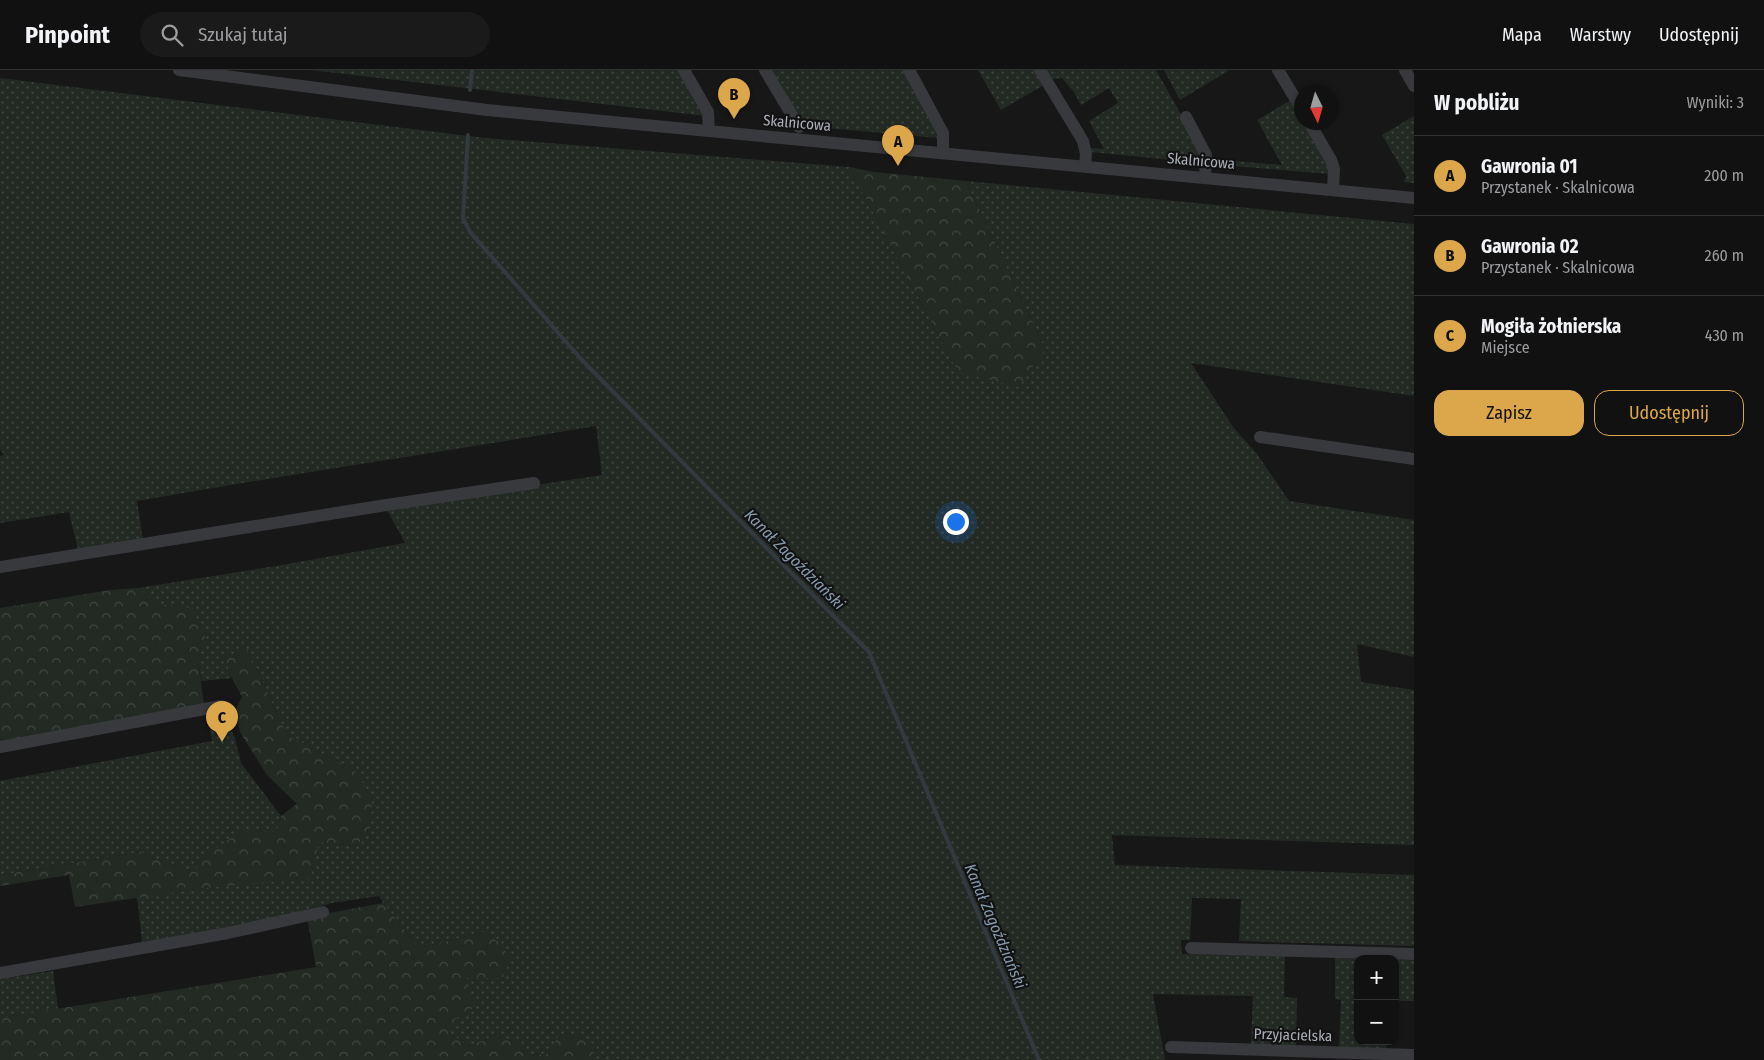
<!DOCTYPE html>
<html lang="pl">
<head>
<meta charset="utf-8">
<style>
	:root { --surface:#111112; --page:#1a1a1b; --text:#f1f3f6; --muted:#9c9d9f; --line:#303132; --accent:#dca74b }
	body { margin:0; font-family:"Fira Sans Condensed",sans-serif; background:var(--page); color:var(--text) }
	.controls { position:absolute; right:15px; bottom:15px; display:grid; overflow:hidden; border-radius:10px; box-shadow:0 1px 4px #0004 }
	.controls button { width:45px; height:45px; display:grid; place-items:center; padding:0; border:0; border-bottom:1px solid var(--line); background:var(--surface); color:var(--text); font:25px sans-serif }
	.compass { position:absolute; left:1294px; top:15px; width:45px; height:45px; border-radius:50%; background:var(--surface); box-shadow:0 1px 4px #0004; rotate:175deg }
	.you { position:absolute; left:955px; top:451px; width:18px; height:18px; margin:-12px; border:4px solid #fff; border-radius:50%; background:#1a73e8; box-shadow:0 0 0 8px #1a73e833 }
	.badge { display:grid; place-items:center; width:32px; height:32px; border-radius:50%; background:var(--accent); color:#111; font-size:16px; font-weight:700 }
	.pin { position:absolute; translate:-50% -41px; filter:drop-shadow(0 1px 2px #0008) }
	.pin::after { content:''; position:absolute; top:26px; width:18px; height:15px; background:inherit; clip-path:polygon(0 0,100% 0,50% 100%) }
	.list { margin:0; padding:0; list-style:none }
	h2 { display:flex; justify-content:space-between; align-items:center; height:65px; margin:0; padding:0 20px; font-size:21px }
	h2 small { font-size:16px; font-weight:400; color:var(--muted) }
	.list li { display:grid; grid-template-columns:32px 1fr auto; gap:15px; align-items:center; box-sizing:border-box; height:80px; padding:0 20px; border-top:1px solid var(--line) }
	.list b { display:block; font-size:19px; white-space:nowrap }
	.list p { margin:0; font-size:16px; white-space:nowrap; color:var(--muted) }
	.list em { font-size:16px; font-style:normal; color:var(--muted) }
	.actions { display:flex; gap:10px; padding:15px 20px }
	.actions a { flex:1; padding:11px 0; border:1px solid var(--accent); border-radius:15px; text-align:center; font-size:18px; color:var(--accent) }
	.actions .main { background:var(--accent); color:#111 }
	.icon { flex:none; width:28px; height:28px; fill:none; stroke:currentColor; stroke-width:2; stroke-linecap:round; stroke-linejoin:round }
	.map { position:relative; flex:none; width:1414px; height:990px; overflow:hidden }
	header { display:flex; align-items:center; gap:30px; box-sizing:border-box; height:70px; padding:0 25px; background:var(--surface); border-bottom:1px solid var(--line) }
	header strong { font-size:24px }
	nav { display:flex; gap:28px; margin-inline-start:auto; font-size:18px }
	.search { width:350px; height:45px; background:var(--page); display:flex; align-items:center; gap:12px; box-sizing:border-box; padding:0 18px; border-radius:28px; color:var(--muted); font-size:19px }
	main { display:flex }
	aside { flex:1; background:var(--surface) }
	.map>svg:first-child { display:block }
	.grass { fill:url(#grass-dots) }
	.forest { fill:url(#forest-crowns) }
	.lines { fill:none; stroke-linecap:round; stroke-linejoin:round }
	.stream { stroke:#323a40; stroke-width:4 }
	.minor { stroke:#38393d; stroke-width:12 }
	.labels { text-anchor:middle; stroke-width:4.5; stroke-linejoin:round; paint-order:stroke }
	.street-label { font-size:15px; fill:#abafb7; stroke:#121213 }
	.water-label { font-size:16px; font-style:italic; fill:#869cae; stroke:#121213 }
</style>
</head>
<body>
<header>
<strong>Pinpoint</strong>
<div class="search"><svg class="icon" aria-label="search" viewBox="0 0 24 24"><circle cx="10" cy="10" r="6"/><path d="M15 15l6 6"/></svg>Szukaj tutaj</div>
<nav><a>Mapa</a><a>Warstwy</a><a>Udostępnij</a></nav>
</header>
<main>
<div class="map">
<svg width="1414" height="990" viewBox="0 0 1414 990">
	<defs>
		<pattern id="grass-dots" width="8" height="8" patternUnits="userSpaceOnUse" patternTransform="scale(1.25)"><rect width="8" height="8" fill="#232a24"/><path d="M2 2h.1M6 6h.1" fill="none" stroke="#404642" stroke-width="1.8" stroke-linecap="round"/></pattern>
		<pattern id="forest-crowns" width="20" height="18" patternUnits="userSpaceOnUse" patternTransform="scale(1.25)"><rect width="20" height="18" fill="#232a24"/><path d="M2 6a3 3 0 1 1 6 0M12 15a3 3 0 1 1 6 0" fill="none" stroke="#404642"/></pattern>
	</defs>
	<rect width="100%" height="100%" fill="#171718"/>
	<g class="grass">
		<polygon points="311,0 679,0 706,46"/>
		<polygon points="772,0 903,0 939,68 804,56"/>
		<polygon points="978,0 1035,0 1044,15 1001,40"/>
		<polygon points="1046,0 1156,0 1202,82 1203,93 1091,82 1090,78 1104,79 1089,51 1118,33 1109,18 1081,35 1074,22 1062,8 1052,9"/>
		<polygon points="1164,0 1227,0 1228,1 1180,30"/>
		<path d="M0,8L485,68L849,97L958,302L1045,279L966,111L1414,154V326L1191,293L1233,357L1257,384L1289,431L1414,450V587L1357,574L1361,612L1414,620V775L1112,765L1115,795L1414,805V876L1239,871L1241,829L1192,828L1190,870H1181L1182,884L1285,886L1284,927L1297,928L1296,976L1251,975L1253,926L1153,924L1165,990H589L597,977L559,966L548,984L527,985L517,972L494,966L468,976L450,963L466,908H502L483,862L419,878L383,833L379,826L332,833L228,860L142,872L137,827L198,819L319,772L357,776L371,756L354,700L287,665L248,580L225,586L232,608L201,611L198,590L206,563L156,534L138,518L282,495L405,473L386,438L602,405L596,356C443,382 290,404 137,431L143,469L78,480L69,442L0,453V386L4,385L0,379Z"/>
		<polygon points="1291,30 1301,48 1302,52 1304,53 1331,100 1330,104 1211,94 1211,89 1282,95 1257,50"/>
		<polygon points="1414,46 1414,113 1404,112 1406,106 1382,65"/>
		<polygon points="219,642 225,648 235,668 241,693 281,746 277,761 242,761 195,802 164,792 141,782 0,805 0,711 212,671 207,645"/>
		<polygon points="1335,888 1364,889 1358,889 1358,971 1387,971 1386,980 1339,978 1341,930 1335,929"/>
		<rect x="1395" y="890" width="19" height="41"/>
		<polygon points="53,901 58,939 0,948 0,909"/>
	</g>
	<g class="forest">
		<polygon points="849,97 874,102 966,111 1045,279 1019,317 958,302"/>
		<polygon points="138,518 156,534 191,538 206,563 198,590 204,635 0,673 0,538 110,520"/>
		<polygon points="248,580 287,665 354,700 372,727 371,756 357,776 319,772 311,808 198,819 75,837 69,805 0,816 0,805 141,782 164,792 195,802 202,787 242,761 277,761 281,746 297,734 267,705 240,662 235,641 242,627 232,608 224,586"/>
		<polygon points="383,833 419,878 483,862 501,874 511,890 502,908 466,908 475,937 455,949 450,963 468,976 494,966 517,972 528,985 548,984 559,965 580,964 597,977 589,990 0,990 0,948 316,897 307,847"/>
	</g>
	<g class="lines">
		<g class="stream">
			<polyline points="470,20 472,0"/>
			<polyline points="468,65 463,148 470,162 581,289 869,582 1039,990"/>
		</g>
		<g class="minor">
			<polyline points="179,0 487,40 1414,128"/>
			<polyline points="684,0 708,42 709,61"/>
			<polyline points="765,0 799,57"/>
			<polyline points="909,0 943,63 943,83"/>
			<polyline points="1040,0 1083,71 1086,84 1085,96"/>
			<polyline points="1278,0 1302,40"/>
			<polyline points="1405,0 1414,16"/>
			<polyline points="1186,47 1206,85 1205,108"/>
			<polyline points="1309,52 1331,90 1334,99 1333,120"/>
			<polyline points="1260,367 1414,389"/>
			<polyline points="0,497 380,436 534,413"/>
			<polyline points="0,677 221,636"/>
			<polyline points="1191,878 1414,884"/>
			<polyline points="0,903 228,863 323,842"/>
			<polyline points="1171,977 1414,985"/>
		</g>
	</g>
	<g class="labels">
		<g class="street-label">
			<text transform="translate(797 53) rotate(5)" y="5">Skalnicowa</text>
			<text transform="translate(1201 91) rotate(5)" y="5">Skalnicowa</text>
			<text transform="translate(1293 965) rotate(2)" y="5">Przyjacielska</text>
		</g>
		<g class="water-label">
			<text transform="translate(795 489) rotate(45)" y="6">Kanał Zagoździański</text>
			<text transform="translate(996 856) rotate(67)" y="6">Kanał Zagoździański</text>
		</g>
	</g>
</svg>
<div class="controls">
<button>+</button>
<button>−</button>
</div>
<svg class="compass" viewBox="-18 -18 36 36"><path d="M0-13l5 13h-10z" fill="#e53935"/><path d="M0 13l5-13h-10z" fill="#9c9d9f"/></svg>
<div class="you"></div>
<div class="pin badge" style="left:898px;top:96px">A</div>
<div class="pin badge" style="left:734px;top:49px">B</div>
<div class="pin badge" style="left:222px;top:672px">C</div>
</div>
<aside>
<h2>W pobliżu<small>Wyniki: 3</small></h2>
<ul class="list">
<li><span class="badge">A</span><div><b>Gawronia 01</b><p>Przystanek · Skalnicowa</p></div><em>200 m</em></li>
<li><span class="badge">B</span><div><b>Gawronia 02</b><p>Przystanek · Skalnicowa</p></div><em>260 m</em></li>
<li><span class="badge">C</span><div><b>Mogiła żołnierska</b><p>Miejsce</p></div><em>430 m</em></li>
</ul>
<div class="actions"><a class="main">Zapisz</a><a>Udostępnij</a></div>
</aside>
</main>
</body>
</html>
